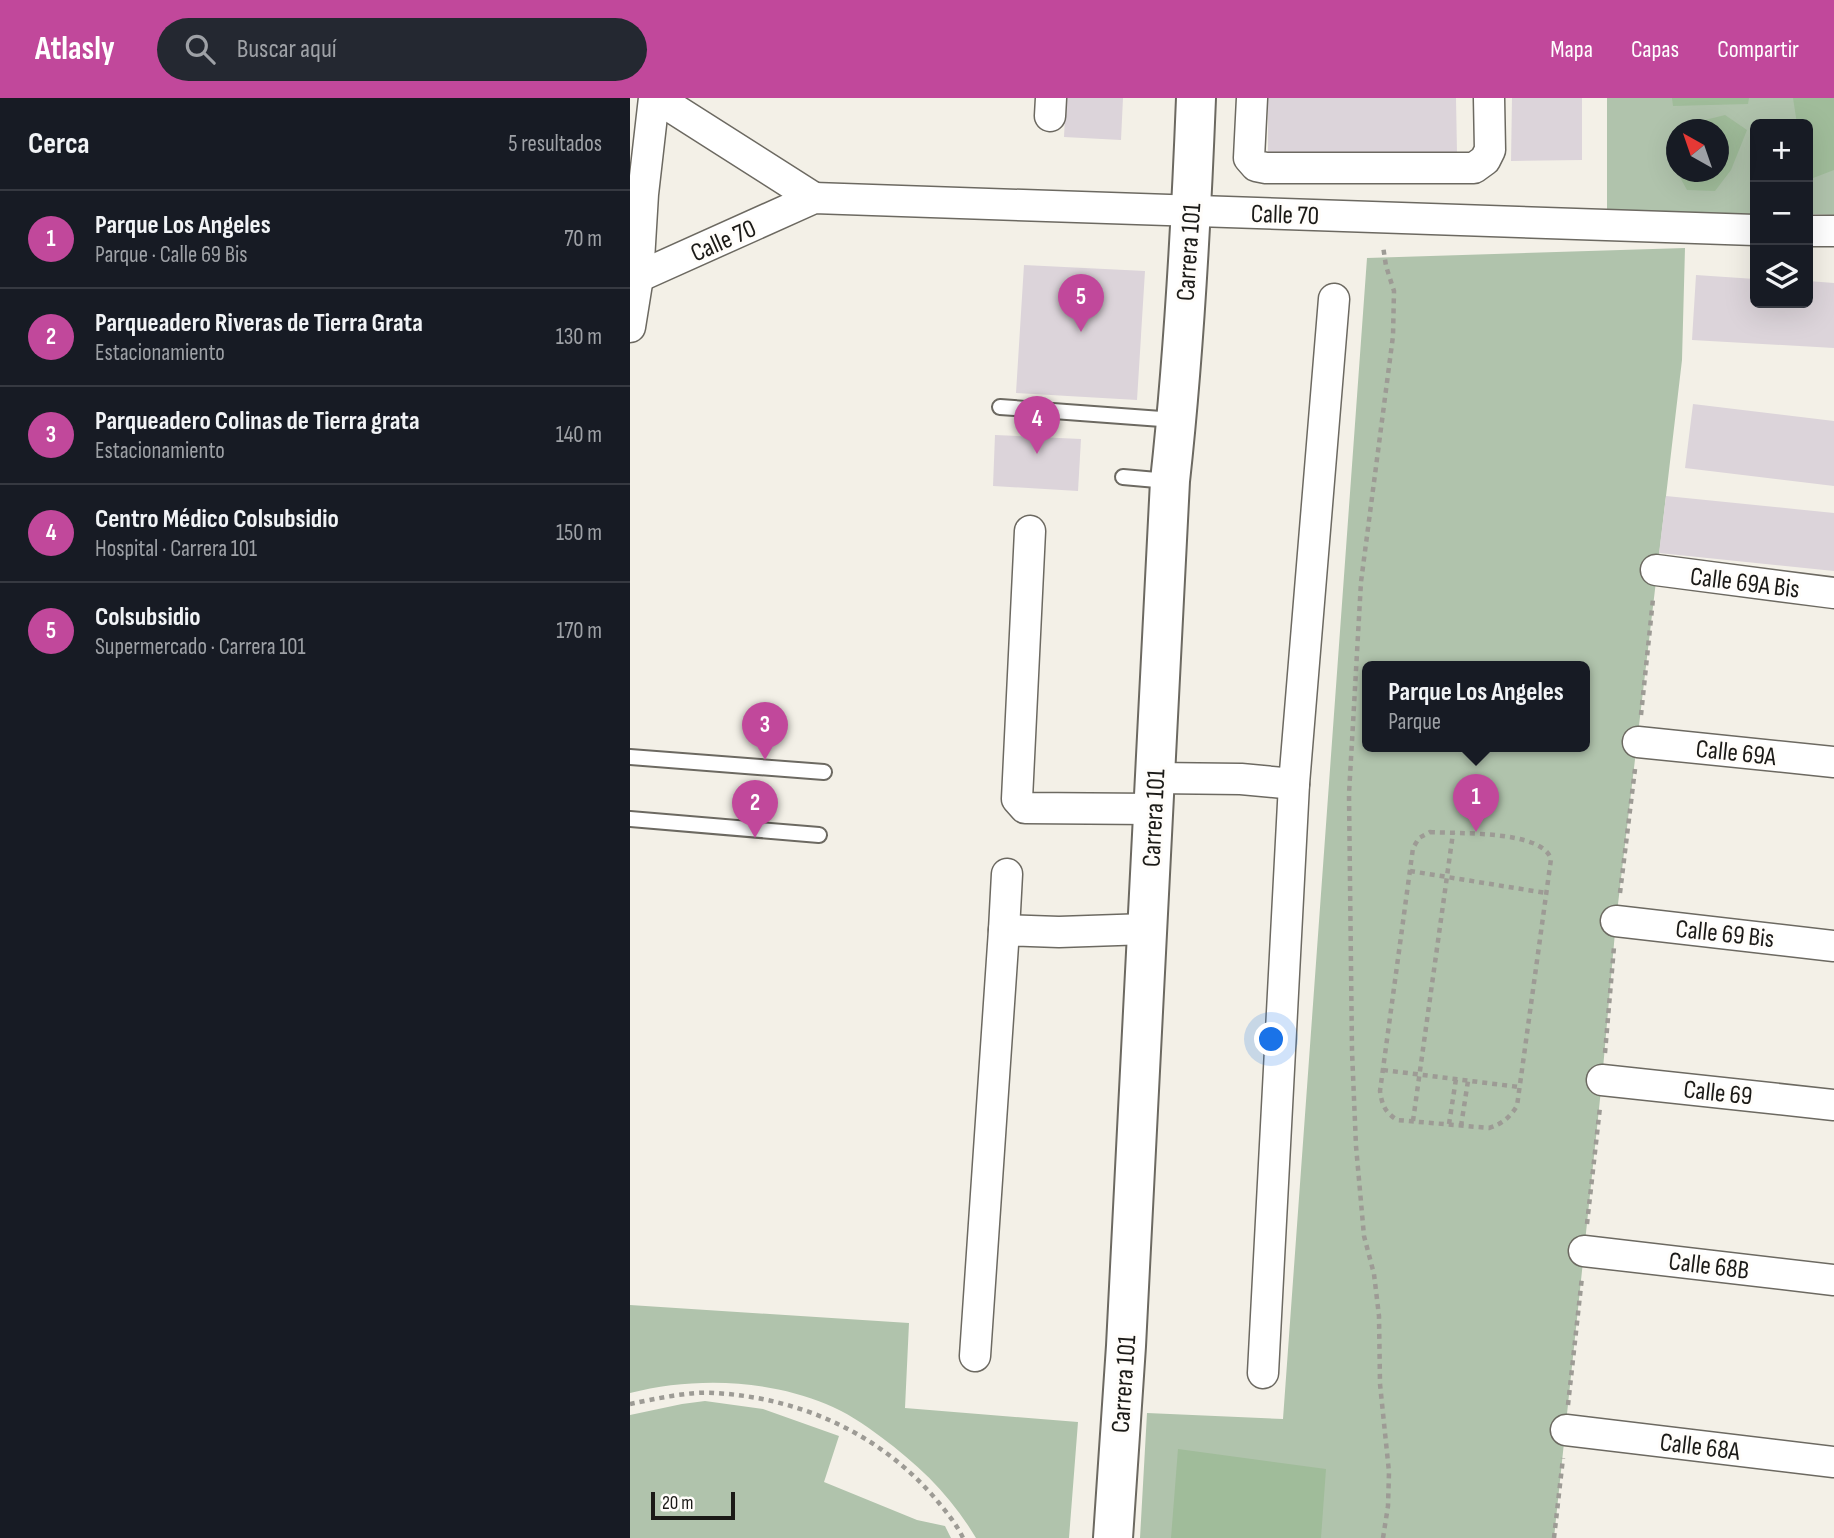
<!DOCTYPE html>
<html lang="es">
<head>
<meta charset="utf-8">
<style>
	:root { --surface:#171b24; --page:#242831; --text:#f1f3f6; --muted:#9ea1a6; --line:#363941; --accent:#c1489b }
	body { margin:0; font-family:"Sofia Sans Condensed",sans-serif; background:var(--page); color:var(--text) }
	.controls { position:absolute; right:21px; top:21px; display:grid; overflow:hidden; border-radius:10px; box-shadow:0 7px 28px #0002 }
	.controls button { width:63px; height:63px; display:grid; place-items:center; padding:0; border:0; border-bottom:2px solid var(--line); background:var(--surface); color:var(--text); font:35px sans-serif }
	.compass { position:absolute; left:1036px; top:21px; width:63px; height:63px; border-radius:50%; background:var(--surface); box-shadow:0 7px 28px #0002; rotate:320deg }
	.scale { position:absolute; left:21px; bottom:18px; width:84px; box-sizing:border-box; padding-left:7px; border:4px solid #1b1a17; border-top:0; font-size:19px; line-height:24px; white-space:nowrap; color:#1b1a17; -webkit-text-stroke:5px #fffdfa; paint-order:stroke }
	.you { position:absolute; left:642px; top:942px; width:24px; height:24px; margin:-18px; border:5px solid #fff; border-radius:50%; background:#1a73e8; box-shadow:0 0 0 10px #1a73e833 }
	.badge { display:grid; place-items:center; width:46px; height:46px; border-radius:50%; background:var(--accent); color:#fff; font-size:23px; font-weight:700 }
	.pin { position:absolute; translate:-50% -58px; filter:drop-shadow(0 2px 4px #0008) }
	.pin::after { content:''; position:absolute; top:37px; width:24px; height:21px; background:inherit; clip-path:polygon(0 0,100% 0,50% 100%) }
	.popup { position:absolute; left:732px; top:563px; width:228px; height:91px; box-sizing:border-box; display:grid; place-content:center; border-radius:10px; background:var(--surface); filter:drop-shadow(0 2px 5px #0005); font-size:23px; white-space:nowrap; color:var(--muted) }
	.popup b { font-size:26px; color:var(--text) }
	.popup::after { content:''; position:absolute; left:50%; top:100%; margin-left:-14px; border:14px solid transparent; border-top-color:var(--surface) }
	.list { margin:0; padding:0; list-style:none }
	h2 { display:flex; justify-content:space-between; align-items:center; height:91px; margin:0; padding:0 28px; font-size:30px }
	h2 small { font-size:23px; font-weight:400; color:var(--muted) }
	.list li { display:grid; grid-template-columns:46px 1fr auto; gap:21px; align-items:center; box-sizing:border-box; height:98px; padding:0 28px; border-top:2px solid var(--line) }
	.list b { display:block; font-size:26px; white-space:nowrap }
	.list p { margin:0; font-size:23px; white-space:nowrap; color:var(--muted) }
	.list em { font-size:23px; font-style:normal; color:var(--muted) }
	.icon { flex:none; width:38px; height:38px; fill:none; stroke:currentColor; stroke-width:2; stroke-linecap:round; stroke-linejoin:round }
	.map { position:relative; flex:none; width:1204px; height:1440px; overflow:hidden }
	header { display:flex; align-items:center; gap:42px; box-sizing:border-box; height:98px; padding:0 35px; background:var(--accent); color:#fff }
	header strong { font-size:33px }
	nav { display:flex; gap:38px; margin-inline-start:auto; font-size:24px }
	.search { width:490px; height:63px; background:var(--page); display:flex; align-items:center; gap:18px; box-sizing:border-box; padding:0 24px; border-radius:38px; color:var(--muted); font-size:26px }
	main { display:flex }
	aside { flex:1; background:var(--surface) }
	.map>svg:first-child { display:block }
	.green { fill:#b0c3ac; fill-rule:evenodd }
	.forest { fill:#a0bc9a }
	.building { fill:#dcd4da }
	.lines { fill:none; stroke-linecap:round; stroke-linejoin:round }
	.lane-casing { stroke:#6c6961; stroke-width:18 }
	.street-casing { stroke:#6c6961; stroke-width:33 }
	.secondary-casing { stroke:#6c6961; stroke-width:42 }
	.path { stroke:#9d9b95; stroke-width:4.5; stroke-dasharray:5 5; stroke-linecap:butt }
	.lane { stroke:#fff; stroke-width:14 }
	.street { stroke:#fff; stroke-width:30 }
	.secondary { stroke:#fff; stroke-width:38 }
	.labels { text-anchor:middle; stroke-width:6; stroke-linejoin:round; paint-order:stroke }
	.street-label { font-size:26px; fill:#1b1a17; stroke:#fffdfa }
</style>
</head>
<body>
<header>
<strong>Atlasly</strong>
<div class="search"><svg class="icon" aria-label="search" viewBox="0 0 24 24"><circle cx="10" cy="10" r="6"/><path d="M15 15l6 6"/></svg>Buscar aquí</div>
<nav><a>Mapa</a><a>Capas</a><a>Compartir</a></nav>
</header>
<main>
<aside>
<h2>Cerca<small>5 resultados</small></h2>
<ul class="list">
<li><span class="badge">1</span><div><b>Parque Los Angeles</b><p>Parque · Calle 69 Bis</p></div><em>70 m</em></li>
<li><span class="badge">2</span><div><b>Parqueadero Riveras de Tierra Grata</b><p>Estacionamiento</p></div><em>130 m</em></li>
<li><span class="badge">3</span><div><b>Parqueadero Colinas de Tierra grata</b><p>Estacionamiento</p></div><em>140 m</em></li>
<li><span class="badge">4</span><div><b>Centro Médico Colsubsidio</b><p>Hospital · Carrera 101</p></div><em>150 m</em></li>
<li><span class="badge">5</span><div><b>Colsubsidio</b><p>Supermercado · Carrera 101</p></div><em>170 m</em></li>
</ul>
</aside>
<div class="map">
<svg width="1204" height="1440" viewBox="0 0 1204 1440">
	<rect width="100%" height="100%" fill="#f3f0e7"/>
	<g class="green">
		<path d="M977,0H1204V117L1178,116V26H1125V116L977,113ZM1046,32H1088V74H1046Z"/>
		<path d="M1055,150L1052,262L986,823L972,982L924,1440H510L517,1315L653,1321L737,160ZM738,568H954V648H738Z"/>
		<path d="M0,1207L279,1225L275,1310L448,1324L439,1440H346C321,1398 290,1368 251,1339C234,1326 216,1314 196,1306C136,1281 63,1279 0,1295Z"/>
		<polygon points="75,1303 133,1311 209,1338 194,1384 287,1422 315,1428 321,1440 0,1440 0,1317 52,1306"/>
	</g>
	<g class="forest">
		<polygon points="1042,0 1119,0 1118,6 1043,8"/>
		<polygon points="1163,0 1204,0 1204,72 1178,82 1178,26 1167,26"/>
		<polygon points="1095,17 1117,32 1101,72 1085,93 1057,92 1047,74 1088,74 1088,32 1063,31 1071,23"/>
		<polygon points="548,1351 696,1371 691,1440 541,1440"/>
	</g>
	<g class="building">
		<polygon points="436,0 493,0 491,42 434,39"/>
		<polygon points="638,0 826,0 827,55 638,57"/>
		<polygon points="882,0 952,0 952,62 881,63"/>
		<polygon points="394,167 515,173 507,302 386,295"/>
		<polygon points="1066,177 1125,181 1125,205 1178,205 1178,183 1204,185 1204,250 1062,242"/>
		<polygon points="1063,306 1204,323 1204,388 1055,370"/>
		<polygon points="365,337 451,341 448,393 363,388"/>
		<polygon points="1036,398 1204,415 1204,473 1029,455"/>
	</g>
	<g class="lines">
		<g class="lane-casing">
			<g id="lane">
				<polyline points="370,309 545,322"/>
				<polyline points="493,379 538,383"/>
				<polyline points="0,659 194,674"/>
				<polyline points="0,721 189,737"/>
			</g>
		</g>
		<g class="street-casing">
			<g id="street">
				<polyline points="27,0 184,100"/>
				<polyline points="622,0 619,60 626,68 636,70 844,70 855,62 860,52 859,0"/>
				<polyline points="420,18 421,0"/>
				<polyline points="1178,133 1204,133"/>
				<polyline points="0,180 8,179 184,100 1125,132"/>
				<polyline points="0,229 8,179 13,96 24,0"/>
				<polyline points="400,433 387,701 395,710 523,711"/>
				<polyline points="1026,472 1204,495"/>
				<polyline points="1008,644 1204,664"/>
				<polyline points="525,680 611,681 664,686 704,201"/>
				<polyline points="986,823 1204,848"/>
				<polyline points="374,832 377,776"/>
				<polyline points="972,982 1204,1007"/>
				<polyline points="954,1153 1204,1182"/>
				<polyline points="345,1258 374,832 429,834 517,831"/>
				<polyline points="633,1275 664,686"/>
				<polyline points="936,1332 1204,1364"/>
			</g>
		</g>
		<g class="secondary-casing">
			<path id="secondary" d="M483,1440L496,1248L540,383C554,256 561,128 566,0"/>
		</g>
		<g class="path">
			<polyline points="1011,617 1023,501"/>
			<path d="M800,734C828,736 912,732 921,761L887,1008C879,1020 872,1026 859,1030L767,1022C755,1014 752,1007 750,993L783,750L789,740Z"/>
			<polyline points="780,773 916,795"/>
			<polyline points="990,795 1005,671"/>
			<polyline points="975,955 984,849"/>
			<polyline points="753,972 889,989"/>
			<polyline points="783,1023 823,735"/>
			<polyline points="819,1026 826,981"/>
			<polyline points="831,1028 838,983"/>
			<polyline points="957,1126 970,1009"/>
			<path d="M0,1306C25,1301 59,1293 85,1295C172,1300 253,1337 309,1405C318,1416 327,1427 333,1440"/>
			<polyline points="938,1307 952,1179"/>
			<polyline points="753,1440 758,1408 759,1374 750,1286 749,1218 744,1176 734,1138 726,1048 722,953 719,696 731,484 763,238 764,193 756,168 753,148"/>
			<polyline points="924,1440 933,1360"/>
		</g>
		<use href="#lane" class="lane"/>
		<use href="#street" class="street"/>
		<use href="#secondary" class="secondary"/>
	</g>
	<g class="labels">
		<g class="street-label">
			<text transform="translate(655 116) rotate(2)" y="9">Calle 70</text>
			<text transform="translate(93 142) rotate(-24)" y="9">Calle 70</text>
			<text transform="translate(558 154) rotate(-86)" y="9">Carrera 101</text>
			<text transform="translate(1115 484) rotate(7)" y="9">Calle 69A Bis</text>
			<text transform="translate(1106 654) rotate(6)" y="9">Calle 69A</text>
			<text transform="translate(523 720) rotate(-87)" y="9">Carrera 101</text>
			<text transform="translate(1095 835) rotate(6)" y="9">Calle 69 Bis</text>
			<text transform="translate(1088 994) rotate(6)" y="9">Calle 69</text>
			<text transform="translate(1079 1167) rotate(7)" y="9">Calle 68B</text>
			<text transform="translate(493 1286) rotate(-86)" y="9">Carrera 101</text>
			<text transform="translate(1070 1348) rotate(7)" y="9">Calle 68A</text>
		</g>
	</g>
</svg>
<div class="controls">
<button>+</button>
<button>−</button>
<button><svg class="icon" aria-label="layers" viewBox="0 0 24 24"><path d="M12 4l9 5-9 5-9-5zM3 14l9 5 9-5"/></svg></button>
</div>
<svg class="compass" viewBox="-18 -18 36 36"><path d="M0-13l5 13h-10z" fill="#e53935"/><path d="M0 13l5-13h-10z" fill="#9ea1a6"/></svg>
<div class="scale">20 m</div>
<div class="you"></div>
<div class="pin badge" style="left:846px;top:734px">1</div>
<div class="popup"><b>Parque Los Angeles</b>Parque</div>
<div class="pin badge" style="left:125px;top:740px">2</div>
<div class="pin badge" style="left:135px;top:662px">3</div>
<div class="pin badge" style="left:407px;top:356px">4</div>
<div class="pin badge" style="left:451px;top:234px">5</div>
</div>
</main>
</body>
</html>
